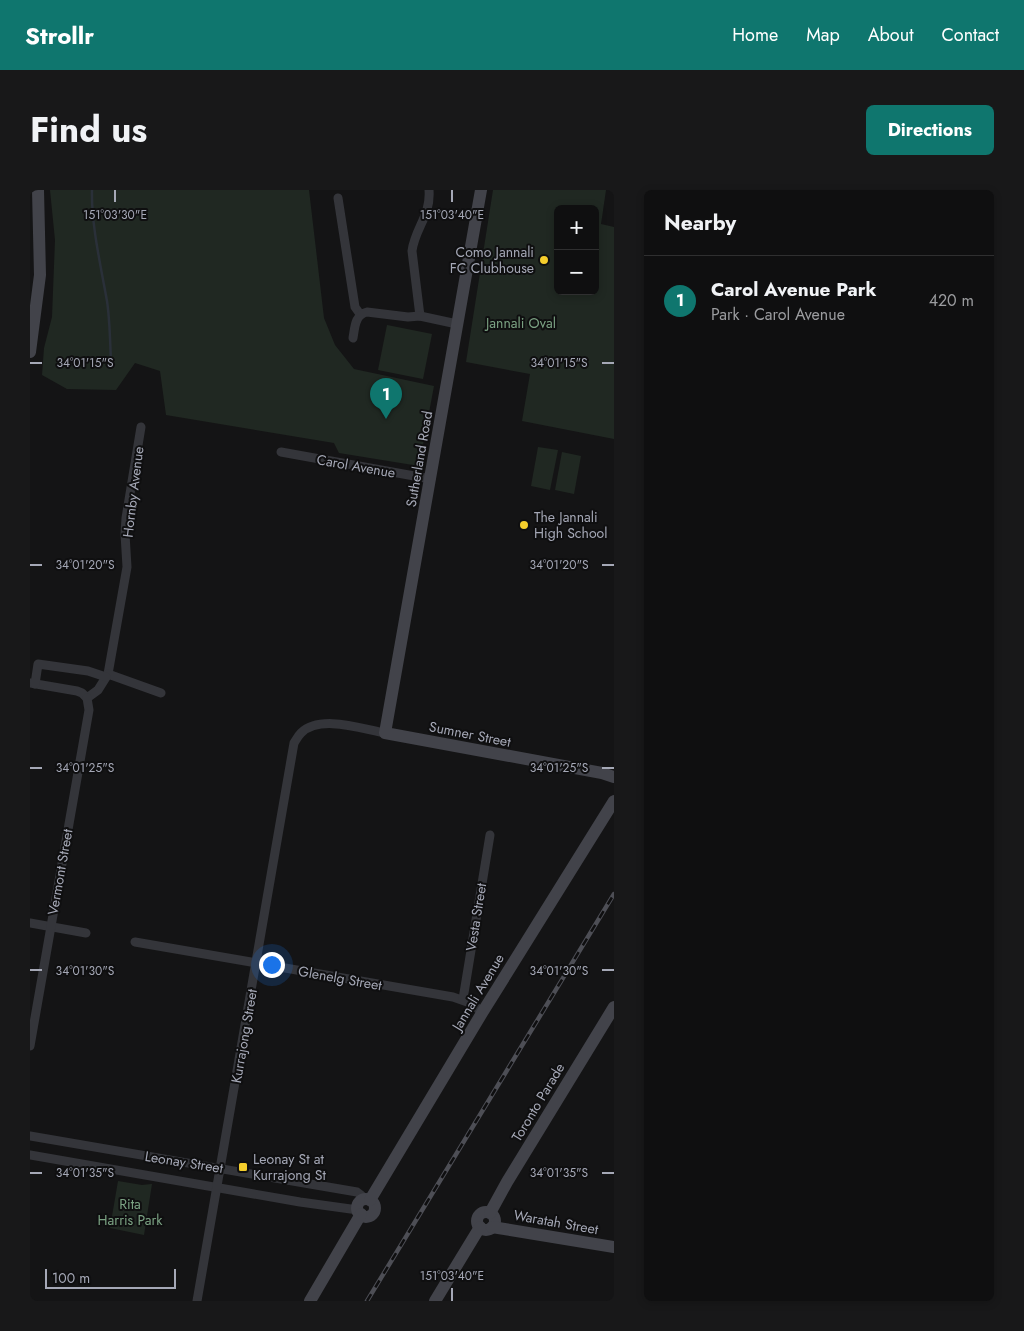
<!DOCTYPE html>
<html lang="en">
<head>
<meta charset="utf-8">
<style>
	:root { --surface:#0f0f10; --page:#181819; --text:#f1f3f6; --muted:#9b9c9f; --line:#2f2f30; --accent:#0f766e }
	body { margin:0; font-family:Jost,sans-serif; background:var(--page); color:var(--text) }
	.controls { position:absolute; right:15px; top:15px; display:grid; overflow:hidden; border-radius:8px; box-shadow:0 2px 8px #0003 }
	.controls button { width:45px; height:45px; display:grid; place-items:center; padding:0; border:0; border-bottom:1px solid var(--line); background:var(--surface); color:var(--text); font:25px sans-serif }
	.scale { position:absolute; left:15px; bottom:12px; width:131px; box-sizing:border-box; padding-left:5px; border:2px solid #a5a8b6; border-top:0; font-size:14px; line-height:18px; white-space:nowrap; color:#a5a8b6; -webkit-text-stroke:4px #0f0f10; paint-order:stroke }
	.you { position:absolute; left:241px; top:774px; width:18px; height:18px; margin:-12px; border:4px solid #fff; border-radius:50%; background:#1a73e8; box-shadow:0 0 0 8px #1a73e833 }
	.badge { display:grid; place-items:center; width:32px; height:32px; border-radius:50%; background:var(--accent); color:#fff; font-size:16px; font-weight:700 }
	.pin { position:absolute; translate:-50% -41px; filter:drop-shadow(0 1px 2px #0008) }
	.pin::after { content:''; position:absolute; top:26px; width:18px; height:15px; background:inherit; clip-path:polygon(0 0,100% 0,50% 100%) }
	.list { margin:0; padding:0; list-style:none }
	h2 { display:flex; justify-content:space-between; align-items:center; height:65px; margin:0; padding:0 20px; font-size:21px }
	h2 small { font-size:16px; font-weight:400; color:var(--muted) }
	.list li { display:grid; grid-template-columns:32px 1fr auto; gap:15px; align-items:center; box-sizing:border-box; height:90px; padding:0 20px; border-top:1px solid var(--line) }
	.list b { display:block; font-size:19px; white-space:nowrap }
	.list p { margin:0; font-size:16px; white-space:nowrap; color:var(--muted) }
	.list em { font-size:16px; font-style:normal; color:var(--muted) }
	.map { position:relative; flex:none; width:584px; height:1111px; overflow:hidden; border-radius:8px }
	header { display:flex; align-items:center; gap:30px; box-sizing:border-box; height:70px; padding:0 25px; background:var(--accent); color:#fff }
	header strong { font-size:24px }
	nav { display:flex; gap:28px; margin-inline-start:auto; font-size:18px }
	.intro { display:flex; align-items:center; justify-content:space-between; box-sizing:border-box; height:120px; padding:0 30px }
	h1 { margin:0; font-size:35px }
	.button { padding:12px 22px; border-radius:8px; background:var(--accent); color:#fff; font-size:18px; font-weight:700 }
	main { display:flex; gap:30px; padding:0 30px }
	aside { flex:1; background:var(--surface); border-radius:8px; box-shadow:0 2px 8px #0003 }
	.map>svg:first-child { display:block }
	.green { fill:#202822; fill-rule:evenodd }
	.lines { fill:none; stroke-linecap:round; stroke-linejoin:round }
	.stream { stroke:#2a3039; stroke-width:2.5 }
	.street { stroke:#34353a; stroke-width:9 }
	.secondary { stroke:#42434a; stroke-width:12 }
	.rail-casing { stroke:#4d4e55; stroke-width:4.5 }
	.rail { stroke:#0f0f10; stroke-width:2.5; stroke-dasharray:8; stroke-linecap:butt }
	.ticks { fill:none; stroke:#a5a8b6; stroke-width:2 }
	.poi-dot { fill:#f5ce2c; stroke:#0f0f10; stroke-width:2 }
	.labels { text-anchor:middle; stroke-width:4; stroke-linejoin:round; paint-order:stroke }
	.poi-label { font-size:14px; fill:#a5a8b6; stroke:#0f0f10; text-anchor:start }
	.park-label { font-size:14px; fill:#7ba283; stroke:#0f0f10 }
	.street-label { font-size:14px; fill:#a5a8b6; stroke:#0f0f10 }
	.ticks-label { font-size:12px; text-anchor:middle; fill:#a5a8b6; stroke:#0f0f10; stroke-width:4; stroke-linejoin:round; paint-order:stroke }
</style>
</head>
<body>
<header>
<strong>Strollr</strong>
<nav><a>Home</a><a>Map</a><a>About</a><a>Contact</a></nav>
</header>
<div class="intro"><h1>Find us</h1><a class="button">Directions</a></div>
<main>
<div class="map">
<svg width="584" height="1111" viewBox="0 0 584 1111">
	<rect width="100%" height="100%" fill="#141415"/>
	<g class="green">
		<polygon points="20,0 279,0 294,128 305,155 324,179 404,196 389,276 309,263 304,253 136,225 130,181 105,173 86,200 37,199 12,185 14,158 22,127 25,50"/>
		<path d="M463,0H576L571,34L584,37V249L492,231L500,184L436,172ZM528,19H565V101H528Z"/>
		<polygon points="357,135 402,144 393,189 348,180"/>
		<polygon points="508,257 528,260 520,300 501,296"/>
		<polygon points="532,262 551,266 544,304 525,300"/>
		<polygon points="88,991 112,995 122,994 114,1045 80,1038"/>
	</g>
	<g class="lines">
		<path class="stream" d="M62,0C61,34 71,77 77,111C80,131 80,152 81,172"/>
		<g class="street">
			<polyline points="308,8 325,117 330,124"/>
			<path d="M390,126L382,61C385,38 401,26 399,0"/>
			<path d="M323,148C325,136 325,125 337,122L378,127L390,126L427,134"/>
			<polyline points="251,262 401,289"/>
			<polyline points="78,484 97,377 95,344 96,328 111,237"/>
			<polyline points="0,493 47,501 52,503 57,508 68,500 78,484 131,503"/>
			<polyline points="5,494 8,474 58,481 76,487"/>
			<polyline points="0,733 56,743"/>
			<polyline points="105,752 423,807 443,814 452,823"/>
			<polyline points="433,809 460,645"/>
			<polyline points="0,856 59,520 57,508"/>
			<polyline points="0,946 327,1002 331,1005 333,1010"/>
			<polyline points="0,965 270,1012 328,1020"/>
			<path d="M167,1111L264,553C266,550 268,546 271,543C290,524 332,539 355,543"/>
		</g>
		<g class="secondary">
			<polyline points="451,0 355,543 572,583 584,587"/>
			<polyline points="0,162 10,85 8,0"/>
			<circle cx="336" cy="1018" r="9"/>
			<polyline points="340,1010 452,823 584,611"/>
			<circle cx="456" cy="1031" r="9"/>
			<polyline points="460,1023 477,992 584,817"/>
			<polyline points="462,1037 584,1057"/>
			<polyline points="280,1111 331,1024"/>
			<polyline points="405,1111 450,1037"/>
		</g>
		<g class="rail-casing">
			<polyline id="rail" points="337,1111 584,704"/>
		</g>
		<use href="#rail" class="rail"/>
	</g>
	<path class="ticks" d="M85,0V12M422,0V12M0,173H12M572,173H584M0,375H12M572,375H584M0,578H12M572,578H584M0,780H12M572,780H584M0,983H12M572,983H584M422,1098V1111"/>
	<g class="poi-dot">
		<circle cx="514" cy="70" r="5"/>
		<circle cx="494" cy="335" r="5"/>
		<rect x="208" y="972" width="10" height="10" rx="2.5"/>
	</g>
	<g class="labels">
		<g class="poi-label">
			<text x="504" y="67" text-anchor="end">Como Jannali<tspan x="504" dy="16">FC Clubhouse</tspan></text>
			<text x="504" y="332">The Jannali<tspan x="504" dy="16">High School</tspan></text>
			<text x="223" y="974">Leonay St at<tspan x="223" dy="16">Kurrajong St</tspan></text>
		</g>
		<g class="park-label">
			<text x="491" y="138">Jannali Oval</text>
			<text x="100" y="1019">Rita<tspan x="100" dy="16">Harris Park</tspan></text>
		</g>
		<g class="street-label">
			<text transform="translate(389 269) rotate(-80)" y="5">Sutherland Road</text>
			<text transform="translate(326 276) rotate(10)" y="5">Carol Avenue</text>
			<text transform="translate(103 302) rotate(-83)" y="5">Hornby Avenue</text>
			<text transform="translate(440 544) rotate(11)" y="5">Sumner Street</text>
			<text transform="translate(30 682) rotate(-80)" y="5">Vermont Street</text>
			<text transform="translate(446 727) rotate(-81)" y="5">Vesta Street</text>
			<text transform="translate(310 788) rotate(10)" y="5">Glenelg Street</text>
			<text transform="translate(448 802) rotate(-59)" y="5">Jannali Avenue</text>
			<text transform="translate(214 846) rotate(-80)" y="5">Kurrajong Street</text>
			<text transform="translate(508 912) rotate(-59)" y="5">Toronto Parade</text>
			<text transform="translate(154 972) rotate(9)" y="5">Leonay Street</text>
			<text transform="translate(526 1032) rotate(10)" y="5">Waratah Street</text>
		</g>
	</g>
	<g class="ticks-label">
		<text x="85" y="29">151°03'30"E</text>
		<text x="422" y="29">151°03'40"E</text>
		<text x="55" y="177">34°01'15"S</text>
		<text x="529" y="177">34°01'15"S</text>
		<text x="55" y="379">34°01'20"S</text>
		<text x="529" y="379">34°01'20"S</text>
		<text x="55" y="582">34°01'25"S</text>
		<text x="529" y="582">34°01'25"S</text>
		<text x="55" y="785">34°01'30"S</text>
		<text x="529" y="785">34°01'30"S</text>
		<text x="55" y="987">34°01'35"S</text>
		<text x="529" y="987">34°01'35"S</text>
		<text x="422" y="1090">151°03'40"E</text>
	</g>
</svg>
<div class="controls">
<button>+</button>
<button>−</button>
</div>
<div class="scale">100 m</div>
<div class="you"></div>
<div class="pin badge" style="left:356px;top:229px">1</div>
</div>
<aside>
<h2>Nearby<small></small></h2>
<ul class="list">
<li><span class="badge">1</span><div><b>Carol Avenue Park</b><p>Park · Carol Avenue</p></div><em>420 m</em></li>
</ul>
</aside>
</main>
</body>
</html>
